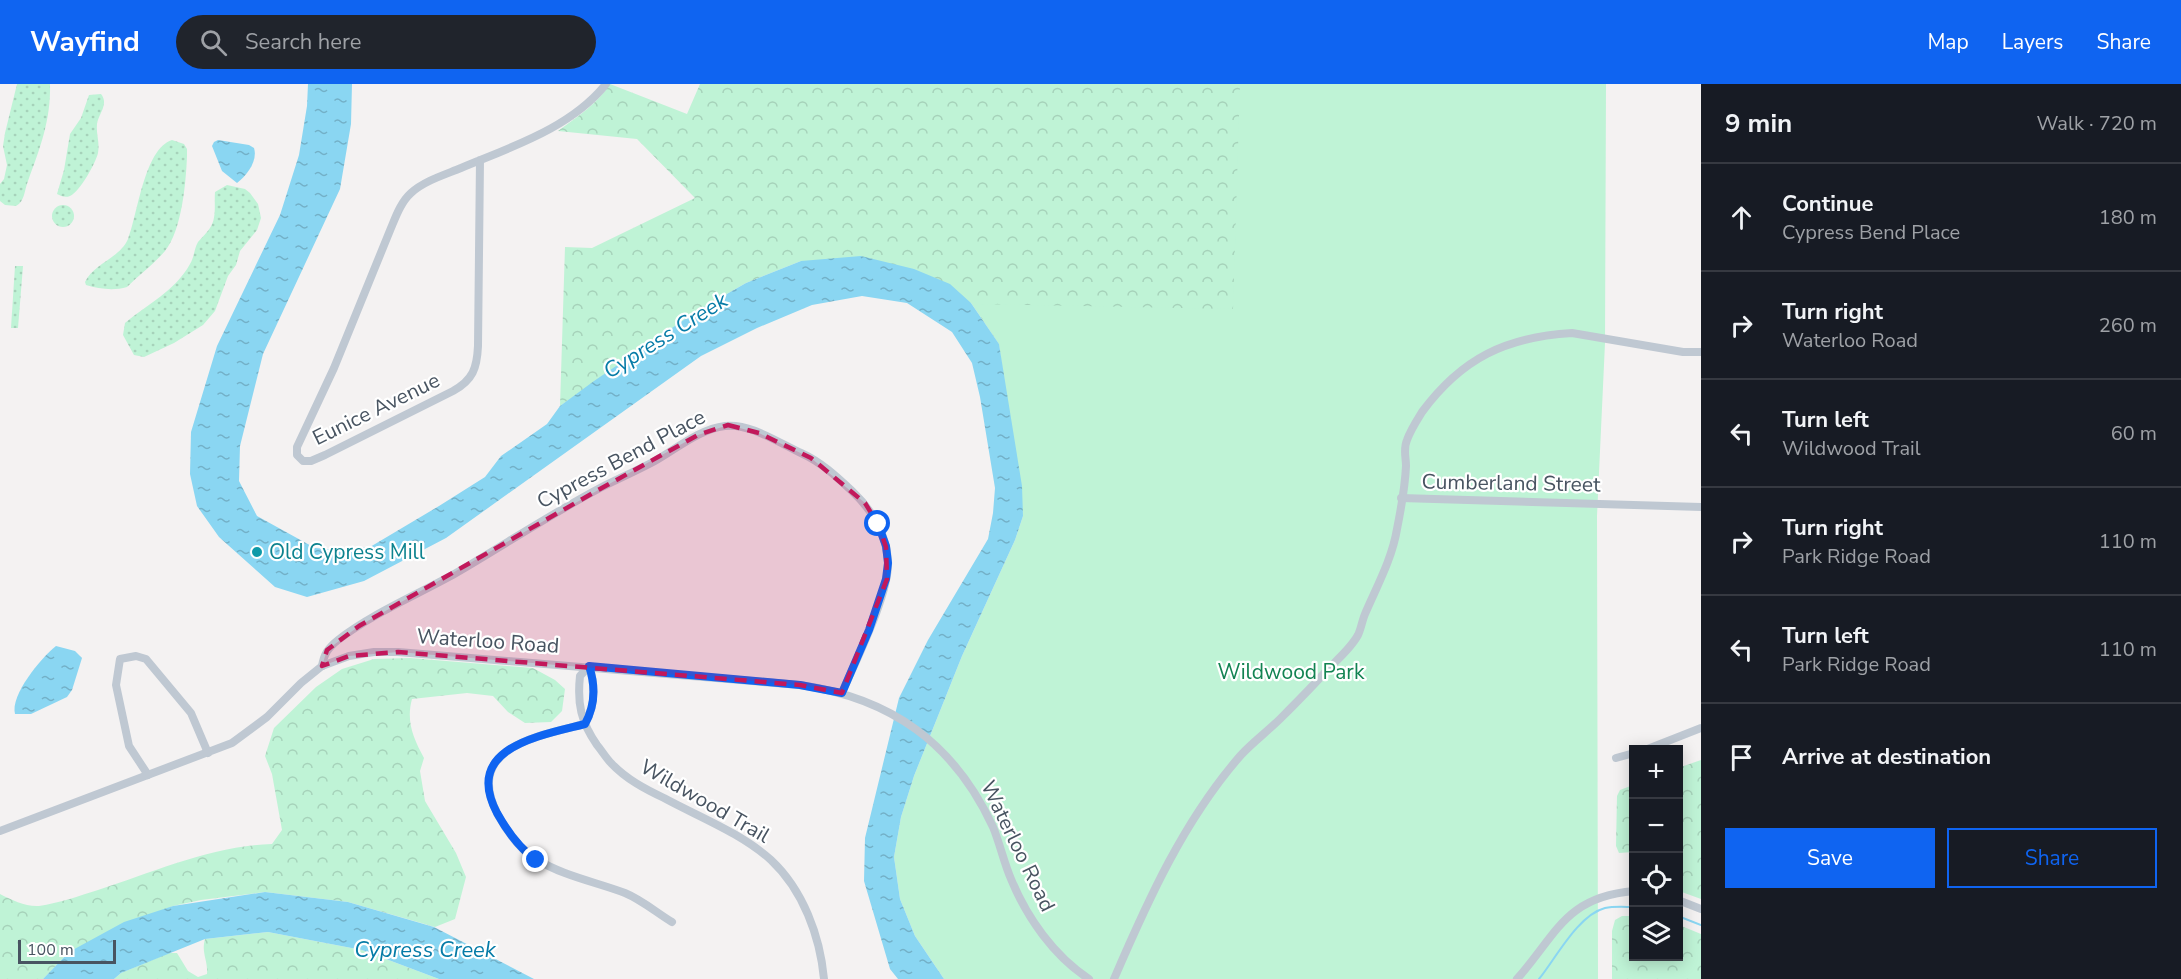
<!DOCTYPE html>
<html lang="en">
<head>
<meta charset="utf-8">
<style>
	:root { --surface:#171b24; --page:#20242c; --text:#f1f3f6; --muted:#9ea1a6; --line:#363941; --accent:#0f64f1 }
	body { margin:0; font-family:"Nunito Sans",sans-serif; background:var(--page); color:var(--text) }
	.controls { position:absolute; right:18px; bottom:18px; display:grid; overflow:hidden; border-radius:0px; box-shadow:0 3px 15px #0003 }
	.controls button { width:54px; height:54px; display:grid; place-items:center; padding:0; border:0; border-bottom:2px solid var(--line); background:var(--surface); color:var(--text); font:30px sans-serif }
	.scale { position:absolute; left:18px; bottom:15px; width:98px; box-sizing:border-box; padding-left:6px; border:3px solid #485461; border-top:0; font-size:16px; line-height:21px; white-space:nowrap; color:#485461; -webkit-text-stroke:4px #fff; paint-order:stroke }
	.stop { position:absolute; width:18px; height:18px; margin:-14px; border:4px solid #0f64f1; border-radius:50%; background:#fff }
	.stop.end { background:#0f64f1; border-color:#fff; box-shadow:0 2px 6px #0008 }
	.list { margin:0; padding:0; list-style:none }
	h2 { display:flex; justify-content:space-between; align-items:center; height:78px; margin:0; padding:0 24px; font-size:26px }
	h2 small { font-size:20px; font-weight:400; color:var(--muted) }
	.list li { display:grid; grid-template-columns:39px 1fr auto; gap:18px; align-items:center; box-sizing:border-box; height:108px; padding:0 24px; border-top:2px solid var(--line) }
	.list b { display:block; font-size:22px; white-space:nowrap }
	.list p { margin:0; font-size:20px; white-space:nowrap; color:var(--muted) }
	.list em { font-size:20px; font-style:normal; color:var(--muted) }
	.actions { display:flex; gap:12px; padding:18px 24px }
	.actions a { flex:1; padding:14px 0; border:2px solid var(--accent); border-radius:0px; text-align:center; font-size:21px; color:var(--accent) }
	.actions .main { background:var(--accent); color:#fff }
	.icon { flex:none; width:33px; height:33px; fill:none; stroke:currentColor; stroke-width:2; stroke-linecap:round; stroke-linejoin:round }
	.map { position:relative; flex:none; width:1701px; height:895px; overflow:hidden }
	header { display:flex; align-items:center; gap:36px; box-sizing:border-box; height:84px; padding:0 30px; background:var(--accent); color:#fff }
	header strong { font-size:28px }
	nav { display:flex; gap:33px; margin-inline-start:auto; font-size:21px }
	.search { width:420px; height:54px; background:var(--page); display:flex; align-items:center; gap:15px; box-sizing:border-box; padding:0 21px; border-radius:33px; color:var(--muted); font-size:22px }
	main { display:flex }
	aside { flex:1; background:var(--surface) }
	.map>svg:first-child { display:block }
	.grass { fill:url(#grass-dots) }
	.forest { fill:url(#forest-crowns) }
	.green { fill:#bff3d6 }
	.water { fill:url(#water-ripples) }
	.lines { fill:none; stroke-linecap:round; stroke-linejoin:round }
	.stream { stroke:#8ad6f2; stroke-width:2 }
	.minor { stroke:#bfc8d2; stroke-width:8 }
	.route { stroke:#0f64f1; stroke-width:8 }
	.marked { fill:#c2185b; fill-opacity:0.2; stroke:#c2185b; stroke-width:4.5; stroke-dasharray:12 8; stroke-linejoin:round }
	.culture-dot { fill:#0f9aa8; stroke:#fff; stroke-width:2 }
	.labels { text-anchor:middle; stroke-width:4.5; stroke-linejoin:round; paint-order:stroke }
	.street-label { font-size:21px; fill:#485461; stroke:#fff }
	.culture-label { font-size:21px; fill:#0d838f; stroke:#fff; text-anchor:start }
	.park-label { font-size:21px; fill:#128352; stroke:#fff }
	.water-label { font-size:22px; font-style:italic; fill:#057ba7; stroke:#fff }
</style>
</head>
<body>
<header>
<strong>Wayfind</strong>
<div class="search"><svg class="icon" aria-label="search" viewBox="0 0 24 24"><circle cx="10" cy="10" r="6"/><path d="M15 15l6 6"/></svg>Search here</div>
<nav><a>Map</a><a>Layers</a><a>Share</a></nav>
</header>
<main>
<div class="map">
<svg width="1701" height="895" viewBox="0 0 1701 895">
	<defs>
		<pattern id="grass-dots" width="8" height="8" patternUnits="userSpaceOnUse" patternTransform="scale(1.5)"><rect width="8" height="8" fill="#bff3d6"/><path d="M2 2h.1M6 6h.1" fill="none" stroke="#a6d2ba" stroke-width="1.8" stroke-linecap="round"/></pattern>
		<pattern id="forest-crowns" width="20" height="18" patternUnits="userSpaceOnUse" patternTransform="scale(1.5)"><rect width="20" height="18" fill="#bff3d6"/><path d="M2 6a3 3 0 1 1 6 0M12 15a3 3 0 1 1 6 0" fill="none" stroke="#a6d2ba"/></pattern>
		<pattern id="water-ripples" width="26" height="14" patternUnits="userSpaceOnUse" patternTransform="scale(1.5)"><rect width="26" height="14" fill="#8ad6f2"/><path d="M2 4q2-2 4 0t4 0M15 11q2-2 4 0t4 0" fill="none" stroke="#73b0c7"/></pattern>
	</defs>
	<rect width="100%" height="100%" fill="#f4f2f2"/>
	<g class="grass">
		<path d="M17,0H50C51,36 40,64 28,97C24,107 25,117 16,122L5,121L0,117V100L4,95L7,81L3,62L5,49Z"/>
		<path d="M101,10C109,20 99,29 97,40C96,50 100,59 98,69C96,78 80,108 70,112C65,114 61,112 57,110L64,86L70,50L81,34L89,11Z"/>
		<path d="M172,56L184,60L187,65V72C186,98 182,146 165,167C154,180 139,191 127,203C114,207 99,205 86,201L85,198C93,180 120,174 128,155C138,130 144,65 172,56Z"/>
		<path d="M227,101L245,105L250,109L258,120L261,134L257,146L240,167L236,181L228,192L215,227L203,241L174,259L144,273L134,271L123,251L125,239C148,220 175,207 190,180C194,174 194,165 198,158C202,153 207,149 210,144C217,134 214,119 215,108Z"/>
		<circle cx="63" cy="132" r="11"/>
		<polygon points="15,182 23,182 18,244 11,244"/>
	</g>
	<g class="forest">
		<path d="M610,0L687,30L700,0H1601L1022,402L999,260L971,219L801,177L746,199L697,227L560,322L565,163L592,164L695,114L637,55L558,47C577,33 597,20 610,0Z"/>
		<path d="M410,574L533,584L555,596L565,605L562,627L551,638L525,639L508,628L493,612L467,609L412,615C406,637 413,654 424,674L420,687L425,717L456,769L466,793L455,835L435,843L348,818L265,808L201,816L173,822L69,868L43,895H0V810C12,816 26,823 39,822C59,819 79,812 98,806C154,788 212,762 272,760L282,746L272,690L265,672L274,644L316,603L342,585L374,575Z"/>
		<polygon points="1701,676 1701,815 1679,807 1678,684"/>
		<polygon points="1633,701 1633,768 1619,769 1616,762 1617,712 1620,706"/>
		<polygon points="1622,832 1633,832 1634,872 1678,872 1679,841 1701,850 1701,895 1612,895 1612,847 1615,836"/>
		<path d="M268,848L362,866L439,895H114L121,889L169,869H177L188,887L198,893L207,890C208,876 201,869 205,855Z"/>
	</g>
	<polygon class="green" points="1240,0 1606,0 1605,259 1597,432 1598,895 944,895 915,852 900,815 894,773 901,733 914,692 962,572 1015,456 1023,432 999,260 973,220 1233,225"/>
	<g class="water">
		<polygon points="308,0 352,0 351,40 340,105 263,270 240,362 239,397 257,432 315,464 340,466 370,463 439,422 485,393 501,372 547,340 560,322 594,297 697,227 746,199 801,177 861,172 914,185 950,200 971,219 999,260 1022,402 1023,432 1015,456 962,572 914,692 901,733 894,773 900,815 915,852 944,895 898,895 890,885 864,797 865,754 899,614 928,556 988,455 993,429 995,404 980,313 972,279 952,248 907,219 862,212 812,221 757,244 701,272 446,454 364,497 307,513 275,503 219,453 197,422 190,390 191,348 217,262 280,131 299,71 307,22"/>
		<path d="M218,56L249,61L254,64C258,77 247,91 237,99L222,87L212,62L214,58Z"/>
		<path d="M56,562L75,567L82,574L72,606L67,613L31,630H15C10,611 41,574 56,562Z"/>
		<polygon points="265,808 348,818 434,843 534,895 439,895 362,866 268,848 205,855 121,889 114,895 43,895 69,868 124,838 173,822"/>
	</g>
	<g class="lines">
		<g class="stream">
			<polyline points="1678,832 1701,841"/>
			<path d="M1539,895C1556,874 1578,831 1605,824C1614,822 1625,823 1634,823"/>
		</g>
		<g class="minor">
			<path d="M480,76L478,262C477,284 473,296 453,307L325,371L311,377H303L297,371V363L334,284L391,144C396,132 401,118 411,109C424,97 444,91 461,84C511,63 571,44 606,0"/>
			<polyline points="1401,414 1701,423"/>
			<path d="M322,582C324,570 328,564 338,556C373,529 417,511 456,489C504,461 551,430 600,404C618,395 636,387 653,378C675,366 699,345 725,342C750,339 779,359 801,369C821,378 836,392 852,407C871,425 886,449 888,477C890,509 855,578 842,609"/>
			<path d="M585,640C595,622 596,603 589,582L580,592C577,620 581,638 597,661C602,667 606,674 611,679C626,695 645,705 664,714C699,733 741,749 771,776C803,806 820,852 824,895"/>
			<path d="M585,640C537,652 463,664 498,731C507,747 520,766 536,775C563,792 596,798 625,809C642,816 657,829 672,838"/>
			<polyline points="1645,666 1701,644"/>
			<polyline points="1616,674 1634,669"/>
			<polyline points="148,691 129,662 116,601 120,575 136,572 146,575 191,629 208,669"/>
			<path d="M0,747L232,659L267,633L301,599L322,582L349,572L374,568H398L800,601C891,614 954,659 993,743C1000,760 1004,779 1011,795C1027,834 1054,872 1089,895"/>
			<polyline points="1678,816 1701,825"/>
			<path d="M1114,895C1148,816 1184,736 1241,671C1253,658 1268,647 1281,634C1297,618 1313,602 1328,585C1338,575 1351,564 1358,551C1361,545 1362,537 1365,530C1377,502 1392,475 1397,445C1401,425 1405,403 1406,382C1406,373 1403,365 1407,356C1410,347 1417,336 1422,328C1462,274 1506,253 1572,249L1683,268H1701"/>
			<path d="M1517,895C1557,850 1565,813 1634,807"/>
		</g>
	</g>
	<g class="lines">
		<path class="route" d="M536,776C519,764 507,747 497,729C463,664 538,652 585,640C595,622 596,603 589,582L800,601L842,609L869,546L886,495L888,479L886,462L878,440"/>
	</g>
	<path class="marked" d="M728,341L759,349L811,374L865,419L878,440L886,463L887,495L842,609L800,601L398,568L349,572L322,582L327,566L359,542L600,405L698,351Z"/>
	<circle class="culture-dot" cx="257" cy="468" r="6"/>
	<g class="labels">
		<g class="street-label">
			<text transform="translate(376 325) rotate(-26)" y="7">Eunice Avenue</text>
			<text transform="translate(621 375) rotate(-28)" y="7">Cypress Bend Place</text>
			<text transform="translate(1511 399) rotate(1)" y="7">Cumberland Street</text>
			<text transform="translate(488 557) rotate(4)" y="7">Waterloo Road</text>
			<text transform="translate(705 717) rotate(30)" y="7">Wildwood Trail</text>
			<text transform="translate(1018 762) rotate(64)" y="7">Waterloo Road</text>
		</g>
		<g class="culture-label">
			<text x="269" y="475">Old Cypress Mill</text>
		</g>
		<g class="park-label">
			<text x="1291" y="595">Wildwood Park</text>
		</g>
		<g class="water-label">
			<text transform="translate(665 251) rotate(-32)" y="8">Cypress Creek</text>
			<text x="425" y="873">Cypress Creek</text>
		</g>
	</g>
</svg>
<div class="controls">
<button>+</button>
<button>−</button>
<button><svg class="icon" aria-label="locate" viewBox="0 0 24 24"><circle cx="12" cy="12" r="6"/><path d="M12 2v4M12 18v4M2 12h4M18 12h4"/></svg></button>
<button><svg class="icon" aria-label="layers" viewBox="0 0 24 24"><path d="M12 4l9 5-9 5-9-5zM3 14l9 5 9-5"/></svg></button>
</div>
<div class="scale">100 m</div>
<div class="stop" style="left:878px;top:440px"></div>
<div class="stop end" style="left:536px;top:776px"></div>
</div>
<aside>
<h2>9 min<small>Walk · 720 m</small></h2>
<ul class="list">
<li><svg class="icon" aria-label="ahead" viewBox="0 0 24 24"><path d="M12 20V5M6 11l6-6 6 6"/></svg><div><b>Continue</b><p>Cypress Bend Place</p></div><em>180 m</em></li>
<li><svg class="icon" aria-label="right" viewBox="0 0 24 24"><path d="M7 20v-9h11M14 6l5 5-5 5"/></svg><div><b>Turn right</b><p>Waterloo Road</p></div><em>260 m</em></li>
<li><svg class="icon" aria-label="left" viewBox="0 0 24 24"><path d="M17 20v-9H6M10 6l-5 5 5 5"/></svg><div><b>Turn left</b><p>Wildwood Trail</p></div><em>60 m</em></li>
<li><svg class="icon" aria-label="right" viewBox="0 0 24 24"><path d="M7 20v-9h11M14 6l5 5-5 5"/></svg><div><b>Turn right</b><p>Park Ridge Road</p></div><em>110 m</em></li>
<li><svg class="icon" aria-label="left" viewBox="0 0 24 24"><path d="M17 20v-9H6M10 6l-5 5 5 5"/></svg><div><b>Turn left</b><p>Park Ridge Road</p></div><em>110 m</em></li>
<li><svg class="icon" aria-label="arrive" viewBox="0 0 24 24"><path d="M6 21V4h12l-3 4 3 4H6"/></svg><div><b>Arrive at destination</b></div></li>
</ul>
<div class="actions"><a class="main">Save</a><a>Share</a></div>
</aside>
</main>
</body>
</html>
